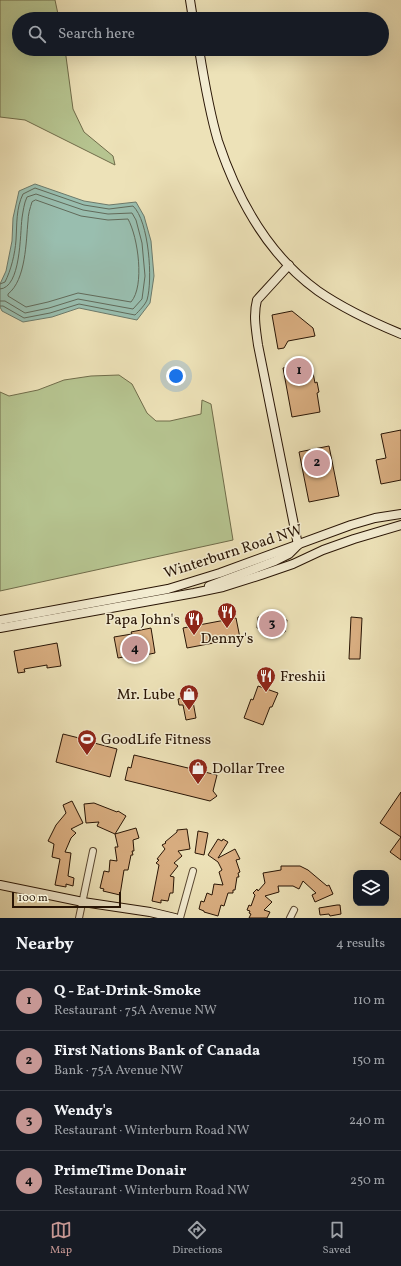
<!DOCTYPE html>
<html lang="en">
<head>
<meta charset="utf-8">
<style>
	:root { --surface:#171b24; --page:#242831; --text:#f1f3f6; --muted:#9ea1a6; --line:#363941; --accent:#c59692 }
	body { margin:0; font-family:Vollkorn,serif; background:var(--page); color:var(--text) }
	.controls { position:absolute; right:12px; bottom:12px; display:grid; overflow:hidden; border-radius:8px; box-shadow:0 4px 16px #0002 }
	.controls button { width:36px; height:36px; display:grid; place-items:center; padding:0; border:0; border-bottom:1px solid var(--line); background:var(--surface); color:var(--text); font:20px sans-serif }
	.scale { position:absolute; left:12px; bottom:10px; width:109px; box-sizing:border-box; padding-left:4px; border:2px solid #291505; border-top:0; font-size:11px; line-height:14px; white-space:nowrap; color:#291505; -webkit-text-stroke:3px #f3ecd1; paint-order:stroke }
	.you { position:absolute; left:176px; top:376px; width:14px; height:14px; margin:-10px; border:3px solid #fff; border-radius:50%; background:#1a73e8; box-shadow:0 0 0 6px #1a73e833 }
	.badge { display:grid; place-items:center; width:26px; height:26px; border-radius:50%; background:var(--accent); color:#111; font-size:13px; font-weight:700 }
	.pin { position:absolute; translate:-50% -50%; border:2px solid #fff; box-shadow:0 1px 4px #0006 }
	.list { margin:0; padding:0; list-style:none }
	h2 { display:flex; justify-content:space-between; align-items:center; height:52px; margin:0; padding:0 16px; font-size:17px }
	h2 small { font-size:13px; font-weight:400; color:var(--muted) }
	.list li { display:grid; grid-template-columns:26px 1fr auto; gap:12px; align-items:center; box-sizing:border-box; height:60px; padding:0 16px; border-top:1px solid var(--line) }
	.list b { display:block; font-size:15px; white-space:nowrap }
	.list p { margin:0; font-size:13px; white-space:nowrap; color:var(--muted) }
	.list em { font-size:13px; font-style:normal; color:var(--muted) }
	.icon { flex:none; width:22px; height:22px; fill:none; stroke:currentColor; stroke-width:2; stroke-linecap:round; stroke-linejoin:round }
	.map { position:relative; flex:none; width:401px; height:918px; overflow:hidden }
	.search { position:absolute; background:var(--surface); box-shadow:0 4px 16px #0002; left:12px; right:12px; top:12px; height:44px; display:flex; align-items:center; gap:10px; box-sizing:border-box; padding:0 14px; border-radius:22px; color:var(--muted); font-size:15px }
	.sheet { height:292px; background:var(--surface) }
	nav { display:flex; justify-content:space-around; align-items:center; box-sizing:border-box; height:56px; border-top:1px solid var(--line); background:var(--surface); font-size:11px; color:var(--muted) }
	nav a { display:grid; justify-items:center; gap:2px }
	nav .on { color:var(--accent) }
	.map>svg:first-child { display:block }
	.green { fill:#b6c490; stroke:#706c4a }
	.water { fill:#99beaf; stroke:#6c7a6b }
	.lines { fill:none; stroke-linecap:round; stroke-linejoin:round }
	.shore { stroke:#616a5a; stroke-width:1 }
	.building { fill:#d9ae81; stroke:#291505 }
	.street-casing { stroke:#5a4832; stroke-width:8 }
	.secondary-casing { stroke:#291505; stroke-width:10 }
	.street { stroke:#f3ecd1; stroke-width:6 }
	.secondary { stroke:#f3ecd1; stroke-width:8 }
	.labels { text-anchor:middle; stroke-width:3; stroke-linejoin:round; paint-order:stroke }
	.street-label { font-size:15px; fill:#291505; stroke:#f3ecd1 }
	.poi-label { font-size:15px; fill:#291505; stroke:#f3ecd1; text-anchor:start }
</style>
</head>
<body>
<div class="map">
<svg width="401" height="918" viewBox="0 0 401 918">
	<rect width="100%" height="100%" fill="#ede2b8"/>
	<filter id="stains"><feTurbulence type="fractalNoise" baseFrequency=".005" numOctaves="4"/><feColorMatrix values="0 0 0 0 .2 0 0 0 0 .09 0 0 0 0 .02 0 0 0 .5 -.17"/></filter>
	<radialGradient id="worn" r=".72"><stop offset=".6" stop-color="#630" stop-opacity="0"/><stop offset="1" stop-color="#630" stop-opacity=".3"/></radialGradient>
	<g class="green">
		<polygon points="0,0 55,0 59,19 19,19 19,49 65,49 73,109 84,132 113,156 115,165 25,120 0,117"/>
		<polygon points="119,375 132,384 147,413 156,421 170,421 201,414 202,400 211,404 233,540 0,591 0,392 9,396 38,390 64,380 91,376"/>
	</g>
	<polygon class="water" points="35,184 84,201 109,205 136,202 144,216 151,241 154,276 150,303 137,320 79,308 52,317 23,322 2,311 0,307 0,284 6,271 12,241 13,218 19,191"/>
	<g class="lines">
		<g class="shore">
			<path d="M36,200L81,216L108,220L128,219C138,237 145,286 131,302L78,293L48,302L26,307L8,296V294C26,280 26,241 28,221C28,215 30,208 32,202Z"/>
			<path d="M0,284L5,282C11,270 15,254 16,240C17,224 16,208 23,194L35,188L84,205L109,209L133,206C149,221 153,280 147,300C145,305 139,311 135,315L79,304L50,313L24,318L3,306H0"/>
			<path d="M0,289C21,288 20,234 22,218C23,212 24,203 27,197L36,194L83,210L108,214L132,213L136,220L142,243L145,276L142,299L133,309L78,299L49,308L25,313L5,301H0"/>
		</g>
	</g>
	<g class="building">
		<polygon points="292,311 313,328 315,336 288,341 284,348 278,349 272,315"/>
		<polygon points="311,363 315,383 317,382 319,392 317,393 320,412 292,417 283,368"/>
		<polygon points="401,430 401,480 381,484 376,460 386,458 381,434"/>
		<polygon points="329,446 339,496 309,502 299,452"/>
		<polygon points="258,617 287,620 285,632 257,628"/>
		<polygon points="351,617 362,618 360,659 349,659"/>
		<polygon points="236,618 240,638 187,648 183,628"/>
		<polygon points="151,628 155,653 140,656 140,654 118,658 114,637 132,634 131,632"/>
		<polygon points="57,643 61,666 47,668 47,665 24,669 25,672 18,673 14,651"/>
		<polygon points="258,686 278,693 272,707 270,707 263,725 244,718 251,699 253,700"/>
		<polygon points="192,696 196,718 186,720 183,705 179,705 178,699"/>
		<polygon points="63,734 79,738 79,739 117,749 110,777 56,762"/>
		<polygon points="134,755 217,775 213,791 217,796 210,801 125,780 128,767 131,768"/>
		<polygon points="401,792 401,860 390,852 401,837 380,823"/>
		<polygon points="72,801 83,823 71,829 76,833 71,838 65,852 71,853 68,876 74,878 73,886 66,884 66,887 55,885 60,859 52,857 54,844 48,841 56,825 66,813 63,805"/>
		<polygon points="94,803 117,812 118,811 126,816 115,834 136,828 139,838 133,840 134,851 132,851 133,855 131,855 128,870 124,870 120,895 103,891 104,889 100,888 104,871 109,872 110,860 117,861 115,847 118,847 115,834 97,826 99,822 86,823 84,804"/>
		<polygon points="187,829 190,849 178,851 182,856 174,863 178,866 170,876 174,877 173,893 170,893 168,901 161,900 161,903 152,901 159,865 156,863 159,860 157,859 165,849 162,845 166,843 165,842 177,832 177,830"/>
		<polygon points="198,831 208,833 204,855 195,853"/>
		<polygon points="218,839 222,841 223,839 228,842 218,858 235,849 240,859 236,860 240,872 238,873 239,877 237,877 235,890 233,890 233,893 228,893 224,906 221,905 218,916 204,912 204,911 199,909 201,901 204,902 207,893 212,895 214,884 223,885 219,872 222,870 218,862 208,855"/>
		<polygon points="281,866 300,866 308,870 327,886 329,885 333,894 315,902 312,895 316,893 303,881 299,889 293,886 278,886 279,892 265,896 272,902 264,910 270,912 267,918 249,918 251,914 249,913 250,911 247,910 249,905 251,906 255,895 253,893 257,889 258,891 265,883 263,873 281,870"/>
		<polygon points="337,905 340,905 341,914 330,916 329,914 320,915 319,908"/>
	</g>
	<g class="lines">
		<g class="street-casing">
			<g id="street">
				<polyline points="79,918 93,851"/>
				<polyline points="180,918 193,871"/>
				<polyline points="290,918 294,910"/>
			</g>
		</g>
		<g class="secondary-casing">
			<g id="secondary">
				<polyline points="190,0 193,19"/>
				<path d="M199,49C204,80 209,111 218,141C237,198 268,255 318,291C344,309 372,322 401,334"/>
				<path d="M289,265L257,300C253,315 256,330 258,345L298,545"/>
				<polyline points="209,586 275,561 289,554 296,547"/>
				<polyline points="0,620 168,589 220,573 351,525 375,518 401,514"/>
				<polyline points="0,628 194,593 223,587 261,575 293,564 323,550 354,539 401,525"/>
				<polyline points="0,885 83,902 150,912 175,918"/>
			</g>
		</g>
		<use href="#street" class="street"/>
		<use href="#secondary" class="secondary"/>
	</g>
	<defs>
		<g id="restaurant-pin" transform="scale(1)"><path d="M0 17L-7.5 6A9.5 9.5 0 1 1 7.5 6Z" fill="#8f2418" stroke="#f3ecd1"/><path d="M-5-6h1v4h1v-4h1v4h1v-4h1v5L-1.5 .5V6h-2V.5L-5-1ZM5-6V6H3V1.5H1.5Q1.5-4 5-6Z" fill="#fff"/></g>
		<g id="shop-pin" transform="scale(1)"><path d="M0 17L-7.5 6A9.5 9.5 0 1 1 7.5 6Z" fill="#8f2418" stroke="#f3ecd1"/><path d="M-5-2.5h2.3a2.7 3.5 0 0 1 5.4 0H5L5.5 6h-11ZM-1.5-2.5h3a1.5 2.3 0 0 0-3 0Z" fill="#fff"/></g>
		<g id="stadium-pin" transform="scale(1)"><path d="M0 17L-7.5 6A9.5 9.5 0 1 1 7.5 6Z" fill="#8f2418" stroke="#f3ecd1"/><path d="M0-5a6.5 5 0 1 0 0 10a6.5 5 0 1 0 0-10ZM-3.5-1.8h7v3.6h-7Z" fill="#fff"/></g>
	</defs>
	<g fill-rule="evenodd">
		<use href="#restaurant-pin" x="227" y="612"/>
		<use href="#restaurant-pin" x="194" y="619"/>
		<use href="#restaurant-pin" x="266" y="676"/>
		<use href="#shop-pin" x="189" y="694"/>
		<use href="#stadium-pin" x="87" y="739"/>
		<use href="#shop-pin" x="198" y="768"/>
	</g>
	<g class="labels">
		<g class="street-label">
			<text transform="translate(233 551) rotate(-18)" y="5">Winterburn Road NW</text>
		</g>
		<g class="poi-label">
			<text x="180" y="624" text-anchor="end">Papa John's</text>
			<text x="227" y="643" text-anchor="middle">Denny's</text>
			<text x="280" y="681">Freshii</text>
			<text x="175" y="699" text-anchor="end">Mr. Lube</text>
			<text x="101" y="744">GoodLife Fitness</text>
			<text x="212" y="773">Dollar Tree</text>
		</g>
	</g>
	<rect width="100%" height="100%" filter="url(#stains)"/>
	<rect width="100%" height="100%" fill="url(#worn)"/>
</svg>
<div class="controls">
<button><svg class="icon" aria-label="layers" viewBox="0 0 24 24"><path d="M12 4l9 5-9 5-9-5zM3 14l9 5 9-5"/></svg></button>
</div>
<div class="scale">100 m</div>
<div class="you"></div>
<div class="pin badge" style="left:299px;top:371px">1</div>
<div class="pin badge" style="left:317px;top:463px">2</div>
<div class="pin badge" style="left:272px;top:624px">3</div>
<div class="pin badge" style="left:135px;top:649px">4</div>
<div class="search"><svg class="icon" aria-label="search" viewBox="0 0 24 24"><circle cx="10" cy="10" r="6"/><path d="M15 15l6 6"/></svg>Search here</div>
</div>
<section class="sheet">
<h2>Nearby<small>4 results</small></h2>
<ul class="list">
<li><span class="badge">1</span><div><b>Q - Eat-Drink-Smoke</b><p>Restaurant · 75A Avenue NW</p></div><em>110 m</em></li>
<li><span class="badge">2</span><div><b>First Nations Bank of Canada</b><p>Bank · 75A Avenue NW</p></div><em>150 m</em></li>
<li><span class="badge">3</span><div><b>Wendy's</b><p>Restaurant · Winterburn Road NW</p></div><em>240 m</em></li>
<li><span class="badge">4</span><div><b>PrimeTime Donair</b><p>Restaurant · Winterburn Road NW</p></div><em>250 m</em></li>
</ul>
</section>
<nav>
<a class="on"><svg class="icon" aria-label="map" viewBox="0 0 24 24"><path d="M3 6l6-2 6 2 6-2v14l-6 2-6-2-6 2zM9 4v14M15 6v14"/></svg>Map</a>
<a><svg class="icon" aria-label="directions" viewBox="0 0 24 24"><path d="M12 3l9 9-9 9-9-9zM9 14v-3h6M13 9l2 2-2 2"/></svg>Directions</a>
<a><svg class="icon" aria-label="saved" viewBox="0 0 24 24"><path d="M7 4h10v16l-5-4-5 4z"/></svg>Saved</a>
</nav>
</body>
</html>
